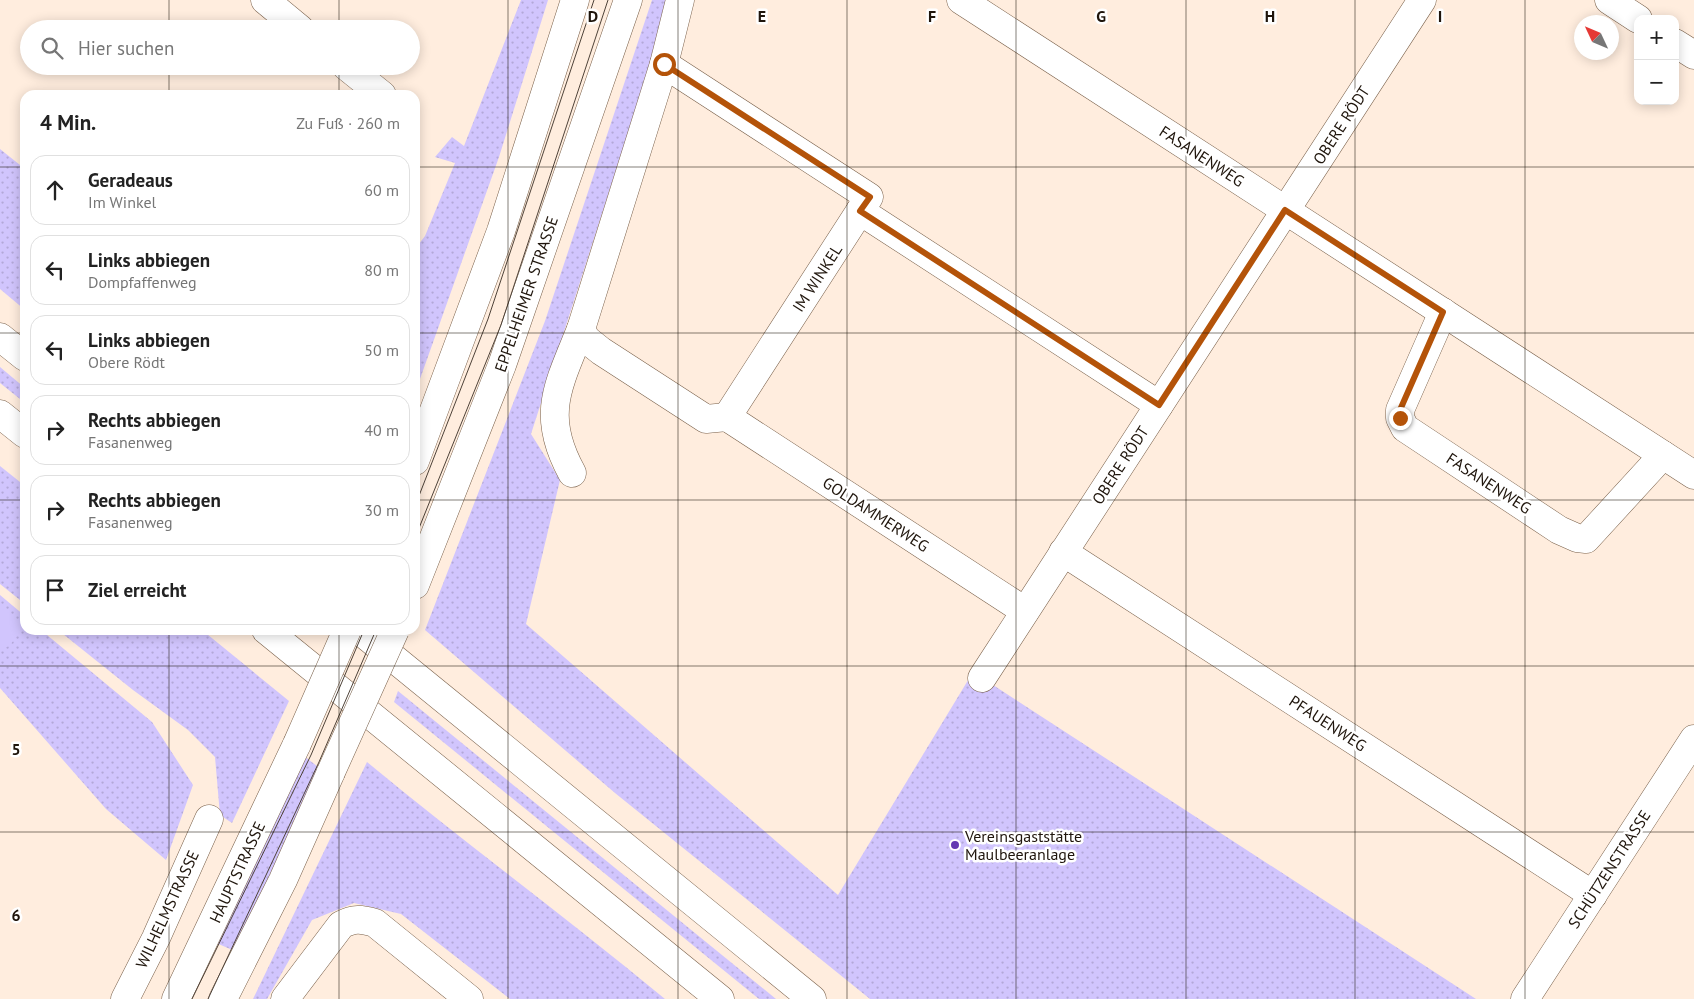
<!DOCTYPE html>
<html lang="de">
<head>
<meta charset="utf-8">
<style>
	:root { --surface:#fff; --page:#f6f6f6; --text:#222; --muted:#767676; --line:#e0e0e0 }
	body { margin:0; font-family:"PT Sans",sans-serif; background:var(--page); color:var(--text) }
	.controls { position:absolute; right:15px; top:15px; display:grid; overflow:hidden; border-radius:10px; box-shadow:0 2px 12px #0003 }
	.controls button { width:45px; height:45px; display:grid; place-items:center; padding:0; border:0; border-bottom:1px solid var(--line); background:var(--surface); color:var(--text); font:25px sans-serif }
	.compass { position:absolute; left:1574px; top:15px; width:45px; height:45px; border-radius:50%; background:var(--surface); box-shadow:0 2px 12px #0003; rotate:314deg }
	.stop { position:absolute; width:15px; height:15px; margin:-11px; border:4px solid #b45309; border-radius:50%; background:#fff }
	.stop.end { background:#b45309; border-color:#fff; box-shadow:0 1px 5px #0008 }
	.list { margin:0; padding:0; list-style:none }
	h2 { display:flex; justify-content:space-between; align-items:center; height:65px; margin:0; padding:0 20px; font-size:21px }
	h2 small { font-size:16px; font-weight:400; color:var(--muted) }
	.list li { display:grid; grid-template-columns:32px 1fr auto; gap:15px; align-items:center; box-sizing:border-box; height:70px; margin:0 10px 10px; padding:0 10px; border:1px solid var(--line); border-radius:15px }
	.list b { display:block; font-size:19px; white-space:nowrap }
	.list p { margin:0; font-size:16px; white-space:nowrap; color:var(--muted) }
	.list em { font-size:16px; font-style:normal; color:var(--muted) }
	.icon { flex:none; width:28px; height:28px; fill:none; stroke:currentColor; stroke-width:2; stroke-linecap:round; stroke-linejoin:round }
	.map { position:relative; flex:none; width:1694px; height:999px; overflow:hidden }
	.search { position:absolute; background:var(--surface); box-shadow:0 2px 12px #0003; left:20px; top:20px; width:400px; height:55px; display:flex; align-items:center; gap:12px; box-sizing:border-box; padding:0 18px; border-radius:28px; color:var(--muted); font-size:19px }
	.panel { position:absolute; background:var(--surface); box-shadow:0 2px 12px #0003; left:20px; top:90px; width:400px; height:545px; border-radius:15px }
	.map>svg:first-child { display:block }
	.grass { fill:url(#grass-dots) }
	.park { fill:#d1c5fd }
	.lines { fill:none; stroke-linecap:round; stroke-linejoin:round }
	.minor-casing { stroke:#79604a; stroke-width:29 }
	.major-casing { stroke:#79604a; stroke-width:29 }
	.highway-casing { stroke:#79604a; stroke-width:29 }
	.minor { stroke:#fff; stroke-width:28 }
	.major { stroke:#fff; stroke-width:28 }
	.highway { stroke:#fff; stroke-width:28 }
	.tram { stroke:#4e4238; stroke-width:1 }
	.major-bridge-casing { stroke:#79604a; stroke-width:29; stroke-linecap:butt }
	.major-bridge { stroke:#fff; stroke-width:28 }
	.route { stroke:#b45309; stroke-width:6 }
	.grid { fill:none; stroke:#1f150c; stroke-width:1; stroke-opacity:0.55 }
	.poi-dot { fill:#6339b1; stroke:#fff; stroke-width:2 }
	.labels { text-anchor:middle; stroke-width:5; stroke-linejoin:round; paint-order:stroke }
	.street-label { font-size:16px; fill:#1f150c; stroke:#fff }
	.poi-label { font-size:16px; fill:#1f150c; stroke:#fff; text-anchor:start }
	.grid-label { font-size:16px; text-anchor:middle; font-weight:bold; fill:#1f150c; stroke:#fff; stroke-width:5; stroke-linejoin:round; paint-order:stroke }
</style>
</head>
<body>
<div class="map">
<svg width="1694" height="999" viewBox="0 0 1694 999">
	<defs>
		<pattern id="grass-dots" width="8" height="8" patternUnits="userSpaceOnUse" patternTransform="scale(1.25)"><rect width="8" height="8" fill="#d1c5fd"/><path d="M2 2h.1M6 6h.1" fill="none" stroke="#b3a8d8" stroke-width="1.8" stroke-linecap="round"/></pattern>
	</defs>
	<rect width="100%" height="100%" fill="#ffedde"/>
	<g class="grass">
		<polygon points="521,0 548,0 499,157 415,393 415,249 425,236 455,163 435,157 452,137 464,146"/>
		<polygon points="652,0 667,0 647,74 531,434 560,480 526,624 838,895 973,672 1476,999 870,999 615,793 425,630 545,321"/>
		<polygon points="0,149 25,169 25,310 0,289"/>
		<polygon points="0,367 25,388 25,403 0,383"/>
		<polygon points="0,466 25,486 25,604 0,584"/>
		<polygon points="0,595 25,616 25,630 41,630 152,722 193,785 166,860 106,809 0,688"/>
		<polygon points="58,630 202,630 289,701 232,823 220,815 215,757 188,730 133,690"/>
		<polygon points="398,691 776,999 759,999 394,702"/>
		<polygon points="304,756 322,770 237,952 214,942"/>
		<path d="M367,762C465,843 567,918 665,999H510L401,914L354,903L312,920L267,999H253Z"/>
	</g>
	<polygon class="park" points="0,607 25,625 10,645 0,651"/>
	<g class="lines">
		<g class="minor-casing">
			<g id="minor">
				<polyline points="265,0 300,29"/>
				<polyline points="680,0 664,64 581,329 586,339 601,351 706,419 727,417"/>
				<polyline points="961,0 1694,475"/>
				<polyline points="1609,0 1638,19"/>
				<polyline points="1675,43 1694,55"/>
				<polyline points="664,64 869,197 727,417"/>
				<polyline points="346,66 382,95"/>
				<polyline points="860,211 1159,405"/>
				<polyline points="1443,312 1400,410 1400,418 1405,428 1559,530 1577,538 1586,539 1663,455"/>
				<polyline points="727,417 1025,611"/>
				<path d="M572,473C540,415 558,386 581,329"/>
				<polyline points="1063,552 1593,895"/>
				<polyline points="982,678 1422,0"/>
				<polyline points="125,999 156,938 209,819"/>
				<path d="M285,999L341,925C354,918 361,919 375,923L469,999"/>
				<polyline points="1525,999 1694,739"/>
			</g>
		</g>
		<g class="major-casing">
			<g id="major">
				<polyline points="415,461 501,231 575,0"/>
				<polyline points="415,585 502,365 628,0"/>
				<polyline points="176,999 297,744"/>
				<polyline points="223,999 283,880 331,772"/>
			</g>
		</g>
		<g class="highway-casing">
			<g id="highway">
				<polyline points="0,337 25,357"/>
				<polyline points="0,414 25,434"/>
				<polyline points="266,630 720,999"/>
				<polyline points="359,630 812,999"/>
			</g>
		</g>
		<use href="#minor" class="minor"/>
		<use href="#major" class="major"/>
		<use href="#highway" class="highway"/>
		<g class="tram">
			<polyline points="415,506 488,319 594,0"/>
			<polyline points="415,538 501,325 608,0"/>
			<polyline points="192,999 311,755 364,630"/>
			<polyline points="208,999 319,762 376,630"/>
		</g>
		<g class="major-bridge-casing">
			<g id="major-bridge">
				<polyline points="297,744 347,630"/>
				<polyline points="331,772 395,630"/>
			</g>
		</g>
		<use href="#major-bridge" class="major-bridge"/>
	</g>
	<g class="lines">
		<polyline class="route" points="664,64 870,197 860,211 1159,405 1285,210 1443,312 1400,410 1400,418"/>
	</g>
	<path class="grid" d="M169,0V29M339,0V29M508,0V999M678,0V999M847,0V999M1016,0V999M1186,0V999M1355,0V999M1525,0V999M169,66V95M339,66V95M0,167H25M415,167H1694M0,333H25M415,333H1694M0,500H25M415,500H1694M169,630V999M339,630V999M0,666H1694M0,832H1694"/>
	<circle class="poi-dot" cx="955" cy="845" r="5"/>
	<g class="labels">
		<g class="street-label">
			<text transform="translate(1341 125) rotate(-57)" y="6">OBERE RÖDT</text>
			<text transform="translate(1202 156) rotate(33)" y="6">FASANENWEG</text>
			<text transform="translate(817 278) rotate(-57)" y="6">IM WINKEL</text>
			<text transform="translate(526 294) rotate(-71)" y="6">EPPELHEIMER STRASSE</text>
			<text transform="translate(1120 465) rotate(-57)" y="6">OBERE RÖDT</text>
			<text transform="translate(1489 483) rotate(33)" y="6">FASANENWEG</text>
			<text transform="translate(876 514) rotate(33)" y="6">GOLDAMMERWEG</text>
			<text transform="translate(1328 723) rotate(33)" y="6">PFAUENWEG</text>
			<text transform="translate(1609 869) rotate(-57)" y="6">SCHÜTZENSTRASSE</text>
			<text transform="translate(237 872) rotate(-65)" y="6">HAUPTSTRASSE</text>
			<text transform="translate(167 909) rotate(-65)" y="6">WILHELMSTRASSE</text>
		</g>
		<g class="poi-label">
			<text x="965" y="842">Vereinsgaststätte<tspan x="965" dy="18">Maulbeeranlage</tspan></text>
		</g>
	</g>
	<g class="grid-label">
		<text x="593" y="22">D</text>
		<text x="762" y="22">E</text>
		<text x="932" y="22">F</text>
		<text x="1101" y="22">G</text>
		<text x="1270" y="22">H</text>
		<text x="1440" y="22">I</text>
		<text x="16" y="755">5</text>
		<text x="16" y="921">6</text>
	</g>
</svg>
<div class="controls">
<button>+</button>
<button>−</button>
</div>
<svg class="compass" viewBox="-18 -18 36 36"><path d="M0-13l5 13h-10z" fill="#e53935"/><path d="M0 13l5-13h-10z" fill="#767676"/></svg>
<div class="stop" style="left:664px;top:64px"></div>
<div class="stop end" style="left:1400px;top:418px"></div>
<div class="search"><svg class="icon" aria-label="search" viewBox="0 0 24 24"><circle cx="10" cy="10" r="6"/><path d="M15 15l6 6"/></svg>Hier suchen</div>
<section class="panel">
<h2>4 Min.<small>Zu Fuß · 260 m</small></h2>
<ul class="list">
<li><svg class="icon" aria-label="ahead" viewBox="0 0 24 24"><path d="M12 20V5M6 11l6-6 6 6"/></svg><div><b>Geradeaus</b><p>Im Winkel</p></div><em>60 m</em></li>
<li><svg class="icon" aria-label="left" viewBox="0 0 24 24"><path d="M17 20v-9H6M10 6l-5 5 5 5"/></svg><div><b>Links abbiegen</b><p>Dompfaffenweg</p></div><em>80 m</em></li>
<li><svg class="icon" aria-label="left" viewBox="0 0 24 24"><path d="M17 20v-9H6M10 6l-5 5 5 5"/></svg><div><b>Links abbiegen</b><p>Obere Rödt</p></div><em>50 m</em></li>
<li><svg class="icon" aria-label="right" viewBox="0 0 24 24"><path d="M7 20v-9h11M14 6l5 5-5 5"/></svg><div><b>Rechts abbiegen</b><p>Fasanenweg</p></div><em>40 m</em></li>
<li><svg class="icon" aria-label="right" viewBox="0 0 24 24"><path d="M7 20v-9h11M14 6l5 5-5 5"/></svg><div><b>Rechts abbiegen</b><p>Fasanenweg</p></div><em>30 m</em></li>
<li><svg class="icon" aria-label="arrive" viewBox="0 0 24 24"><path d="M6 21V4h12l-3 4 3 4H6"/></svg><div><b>Ziel erreicht</b></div></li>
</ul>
</section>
</div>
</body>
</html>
